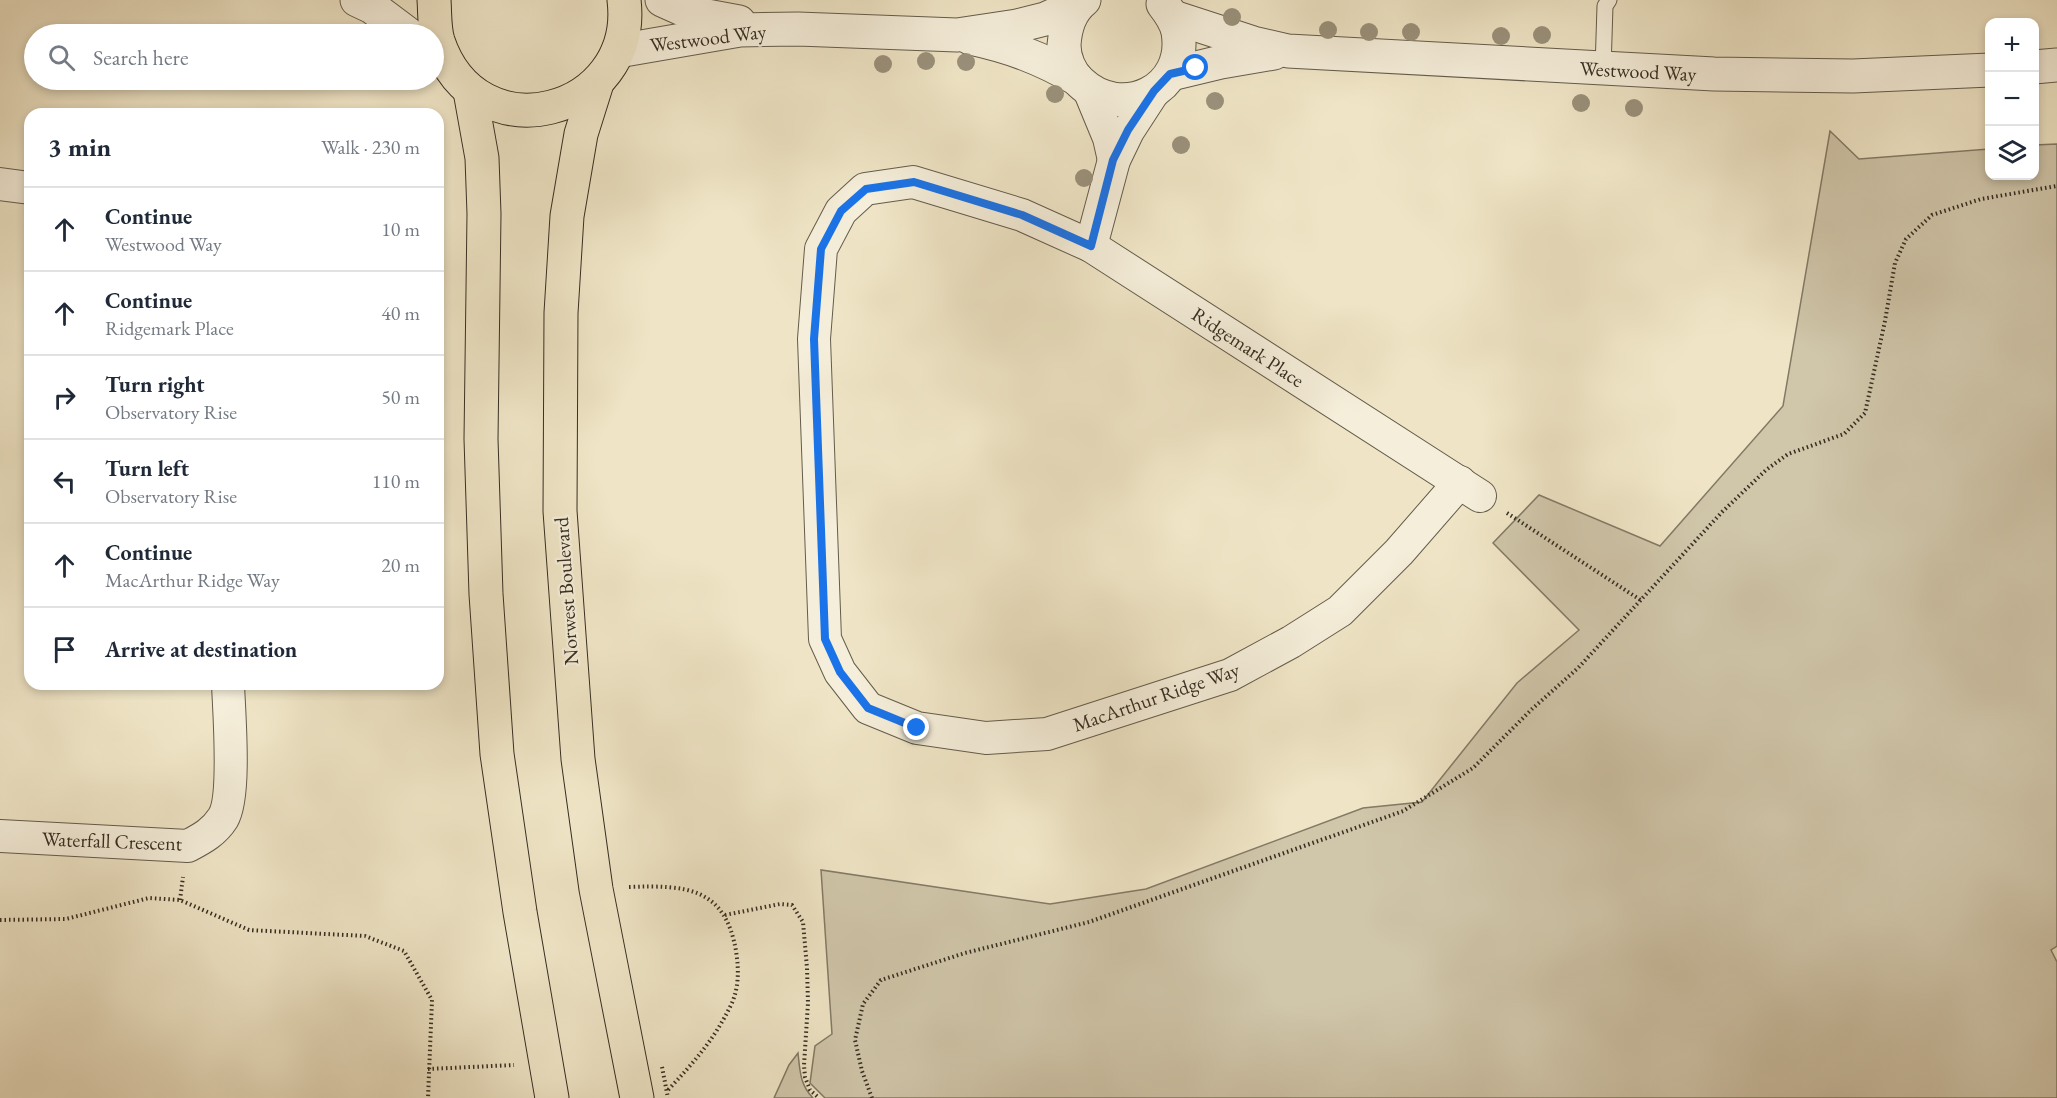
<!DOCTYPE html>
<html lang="en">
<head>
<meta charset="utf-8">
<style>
	:root { --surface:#fff; --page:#f6f6f7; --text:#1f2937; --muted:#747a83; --line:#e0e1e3 }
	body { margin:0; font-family:"EB Garamond",serif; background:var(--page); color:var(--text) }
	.controls { position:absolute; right:18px; top:18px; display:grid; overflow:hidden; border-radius:12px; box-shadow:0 3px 9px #0003 }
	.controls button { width:54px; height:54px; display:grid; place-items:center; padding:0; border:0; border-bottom:2px solid var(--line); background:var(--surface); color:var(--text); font:30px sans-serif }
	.stop { position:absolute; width:18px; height:18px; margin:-14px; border:4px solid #1a73e8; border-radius:50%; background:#fff }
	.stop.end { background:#1a73e8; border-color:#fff; box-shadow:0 2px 6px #0008 }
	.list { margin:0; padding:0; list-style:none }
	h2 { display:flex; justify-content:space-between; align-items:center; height:78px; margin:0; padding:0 24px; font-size:26px }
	h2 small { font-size:20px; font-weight:400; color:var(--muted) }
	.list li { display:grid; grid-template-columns:39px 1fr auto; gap:18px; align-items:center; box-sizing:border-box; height:84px; padding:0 24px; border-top:2px solid var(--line) }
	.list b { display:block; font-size:22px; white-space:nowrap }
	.list p { margin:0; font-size:20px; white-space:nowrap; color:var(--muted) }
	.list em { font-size:20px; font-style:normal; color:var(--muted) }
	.icon { flex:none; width:33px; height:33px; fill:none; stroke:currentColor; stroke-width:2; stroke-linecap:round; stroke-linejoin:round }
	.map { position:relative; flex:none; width:2057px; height:1098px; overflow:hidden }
	.search { position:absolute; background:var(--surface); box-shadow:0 3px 9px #0003; left:24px; top:24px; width:420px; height:66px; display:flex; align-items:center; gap:15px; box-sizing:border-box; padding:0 21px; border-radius:33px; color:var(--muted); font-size:22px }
	.panel { position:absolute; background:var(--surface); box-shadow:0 3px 9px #0003; left:24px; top:108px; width:420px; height:582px; border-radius:18px }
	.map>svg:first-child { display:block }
	.green { fill:#d0c6aa; stroke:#837a66; stroke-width:1.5 }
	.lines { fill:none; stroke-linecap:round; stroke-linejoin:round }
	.service-casing { stroke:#645c4b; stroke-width:17 }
	.minor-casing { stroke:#645c4b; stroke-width:34 }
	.tertiary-casing { stroke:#645c4b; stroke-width:35 }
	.primary-casing { stroke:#362e22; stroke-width:35 }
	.path { stroke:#362e22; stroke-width:4; stroke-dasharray:1.5 3; stroke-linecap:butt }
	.service { stroke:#f5eeda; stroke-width:15 }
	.minor { stroke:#f5eeda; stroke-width:32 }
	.tertiary { stroke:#f5eeda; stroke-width:33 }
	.primary { stroke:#efe5c6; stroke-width:33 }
	.path-bridge { stroke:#362e22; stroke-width:4; stroke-dasharray:1.5 3; stroke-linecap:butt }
	.tree { fill:#9a917b }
	.route { stroke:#1a73e8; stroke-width:8 }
	.labels { text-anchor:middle; stroke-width:4.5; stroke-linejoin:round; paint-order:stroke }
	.street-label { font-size:20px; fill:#362e22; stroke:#f5eeda }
</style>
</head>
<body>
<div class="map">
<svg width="2057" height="1098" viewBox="0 0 2057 1098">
	<rect width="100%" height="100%" fill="#efe5c6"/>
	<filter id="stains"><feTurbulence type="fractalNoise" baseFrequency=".00333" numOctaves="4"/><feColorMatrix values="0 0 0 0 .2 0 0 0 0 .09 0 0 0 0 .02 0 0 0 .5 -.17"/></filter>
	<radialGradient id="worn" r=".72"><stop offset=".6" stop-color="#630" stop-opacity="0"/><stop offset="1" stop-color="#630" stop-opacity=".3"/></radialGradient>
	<g class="green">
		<polygon points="1830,131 1859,159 1989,149 1990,176 2034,176 2035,145 2057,144 2057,946 2051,950 2057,962 2057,1098 825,1098 810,1083 815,1046 832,1034 821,870 1050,904 1146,889 1363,808 1422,802 1517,683 1579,630 1493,543 1539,495 1660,546 1783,406"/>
		<path d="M798,1053C800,1071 800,1085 813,1098H774L789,1065Z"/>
	</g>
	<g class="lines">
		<g class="service-casing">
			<polyline id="service" points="1603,69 1605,6 1609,0"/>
		</g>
		<g class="minor-casing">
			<g id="minor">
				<polyline points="1154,91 1128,131 1114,160 1091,246 1480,496"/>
				<polyline points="1090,92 1109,138 1114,160"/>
				<polyline points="0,184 30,188"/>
				<polyline points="1091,246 1022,215 913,182 865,189 841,211 821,249 814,339 825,639 840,672 868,708 917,728 986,738 1047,734 1230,675 1291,642 1340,611 1399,552 1460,482"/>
				<path d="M0,836L188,846C203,838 214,832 223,818C236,797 229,712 228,684"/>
			</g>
		</g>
		<g class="tertiary-casing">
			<g id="tertiary">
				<polyline points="357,0 372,7 408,34"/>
				<polyline points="662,0 691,13 739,22"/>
				<path d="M1084,0C1070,11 1065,28 1064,45C1064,58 1070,73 1080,82C1122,122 1188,90 1178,32C1176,21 1170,13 1163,4"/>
				<polyline points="1173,17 1253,43 1288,51 1714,74 1853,76 1990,70"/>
				<path d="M970,38C1011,47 1041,58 1077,79"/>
				<polyline points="618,51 740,30 798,29 957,35 1017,26 1045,19 1079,4"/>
				<polyline points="2034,67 2057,65"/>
				<polyline points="1171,74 1221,62 1274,53"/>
			</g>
		</g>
		<g class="primary-casing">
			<g id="primary">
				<path d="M434,0C435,13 434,28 438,41C477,158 638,114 624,0"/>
				<polyline points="597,83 581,134 567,216 561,313 560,511 578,759 596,889 637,1098"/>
				<polyline points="470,91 482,158 484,214 481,439 486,594 497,754 520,912 552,1098"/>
			</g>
		</g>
		<g class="path">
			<polyline points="1507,513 1642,601"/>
			<path d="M629,887C686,885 725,887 736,951C739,970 739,988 731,1005C714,1040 694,1062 668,1090"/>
			<polyline points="180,900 183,877"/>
			<polyline points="725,915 780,904 792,905 803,922 807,968 808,1003 804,1065 805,1077 810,1090 819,1098"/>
			<polyline points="0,920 66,919 149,898 180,900 249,930 365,936 404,951 432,1000 428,1098"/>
			<polyline points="428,1069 514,1065"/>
			<polyline points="872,1098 862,1071 855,1040 863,1004 881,980 965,953 1089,922 1403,811 1473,768 1532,709 1578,668 1722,512 1766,470 1788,454 1844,434 1865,413 1885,321 1895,263 1906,239 1932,215 1981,199 2057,186"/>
		</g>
		<use href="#service" class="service"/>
		<use href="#minor" class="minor"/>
		<use href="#tertiary" class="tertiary"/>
		<use href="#primary" class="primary"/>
		<polyline class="path-bridge" points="662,1067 668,1098"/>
	</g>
	<g class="tree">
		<circle cx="1232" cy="17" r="9"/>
		<circle cx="1328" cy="30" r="9"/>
		<circle cx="1369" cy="32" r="9"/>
		<circle cx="1411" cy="32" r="9"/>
		<circle cx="1542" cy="35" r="9"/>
		<circle cx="1501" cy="36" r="9"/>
		<circle cx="926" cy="61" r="9"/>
		<circle cx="966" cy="62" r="9"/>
		<circle cx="883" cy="64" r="9"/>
		<circle cx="1055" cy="94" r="9"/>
		<circle cx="1215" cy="101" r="9"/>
		<circle cx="1581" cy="103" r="9"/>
		<circle cx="1634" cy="108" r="9"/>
		<circle cx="1181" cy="145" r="9"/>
		<circle cx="1084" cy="178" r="9"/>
	</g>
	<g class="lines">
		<polyline class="route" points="917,728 868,708 840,672 825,639 814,339 821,249 841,211 866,189 914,182 1022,215 1091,246 1113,160 1128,130 1154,91 1170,74 1196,68"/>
	</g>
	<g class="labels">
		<g class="street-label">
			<text transform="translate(708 38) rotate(-7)" y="7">Westwood Way</text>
			<text transform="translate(1638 71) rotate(3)" y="7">Westwood Way</text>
			<text transform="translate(1248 347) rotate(33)" y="7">Ridgemark Place</text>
			<text transform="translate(566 591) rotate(-94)" y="7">Norwest Boulevard</text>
			<text transform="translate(1156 697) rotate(-19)" y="7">MacArthur Ridge Way</text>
			<text transform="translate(112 841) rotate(2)" y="7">Waterfall Crescent</text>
		</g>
	</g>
	<rect width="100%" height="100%" filter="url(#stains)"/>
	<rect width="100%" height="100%" fill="url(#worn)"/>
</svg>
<div class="controls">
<button>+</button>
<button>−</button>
<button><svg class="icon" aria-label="layers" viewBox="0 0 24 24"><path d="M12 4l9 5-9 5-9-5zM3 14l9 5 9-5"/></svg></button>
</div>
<div class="stop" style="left:1196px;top:68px"></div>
<div class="stop end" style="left:917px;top:728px"></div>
<div class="search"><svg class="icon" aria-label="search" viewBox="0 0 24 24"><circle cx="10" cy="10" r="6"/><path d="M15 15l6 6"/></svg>Search here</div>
<section class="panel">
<h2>3 min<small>Walk · 230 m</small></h2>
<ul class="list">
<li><svg class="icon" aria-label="ahead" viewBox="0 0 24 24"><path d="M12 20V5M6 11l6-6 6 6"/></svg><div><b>Continue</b><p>Westwood Way</p></div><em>10 m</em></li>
<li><svg class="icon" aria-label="ahead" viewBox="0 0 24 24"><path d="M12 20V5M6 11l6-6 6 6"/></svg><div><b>Continue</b><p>Ridgemark Place</p></div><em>40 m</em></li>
<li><svg class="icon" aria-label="right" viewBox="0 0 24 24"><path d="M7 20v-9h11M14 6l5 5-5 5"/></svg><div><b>Turn right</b><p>Observatory Rise</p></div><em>50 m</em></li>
<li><svg class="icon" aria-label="left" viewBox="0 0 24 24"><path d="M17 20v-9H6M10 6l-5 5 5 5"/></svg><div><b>Turn left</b><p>Observatory Rise</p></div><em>110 m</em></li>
<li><svg class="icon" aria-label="ahead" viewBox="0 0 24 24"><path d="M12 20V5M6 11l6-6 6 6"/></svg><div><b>Continue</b><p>MacArthur Ridge Way</p></div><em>20 m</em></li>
<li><svg class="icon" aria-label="arrive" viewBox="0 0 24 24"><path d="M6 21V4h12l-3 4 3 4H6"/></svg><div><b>Arrive at destination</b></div></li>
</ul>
</section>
</div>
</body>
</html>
